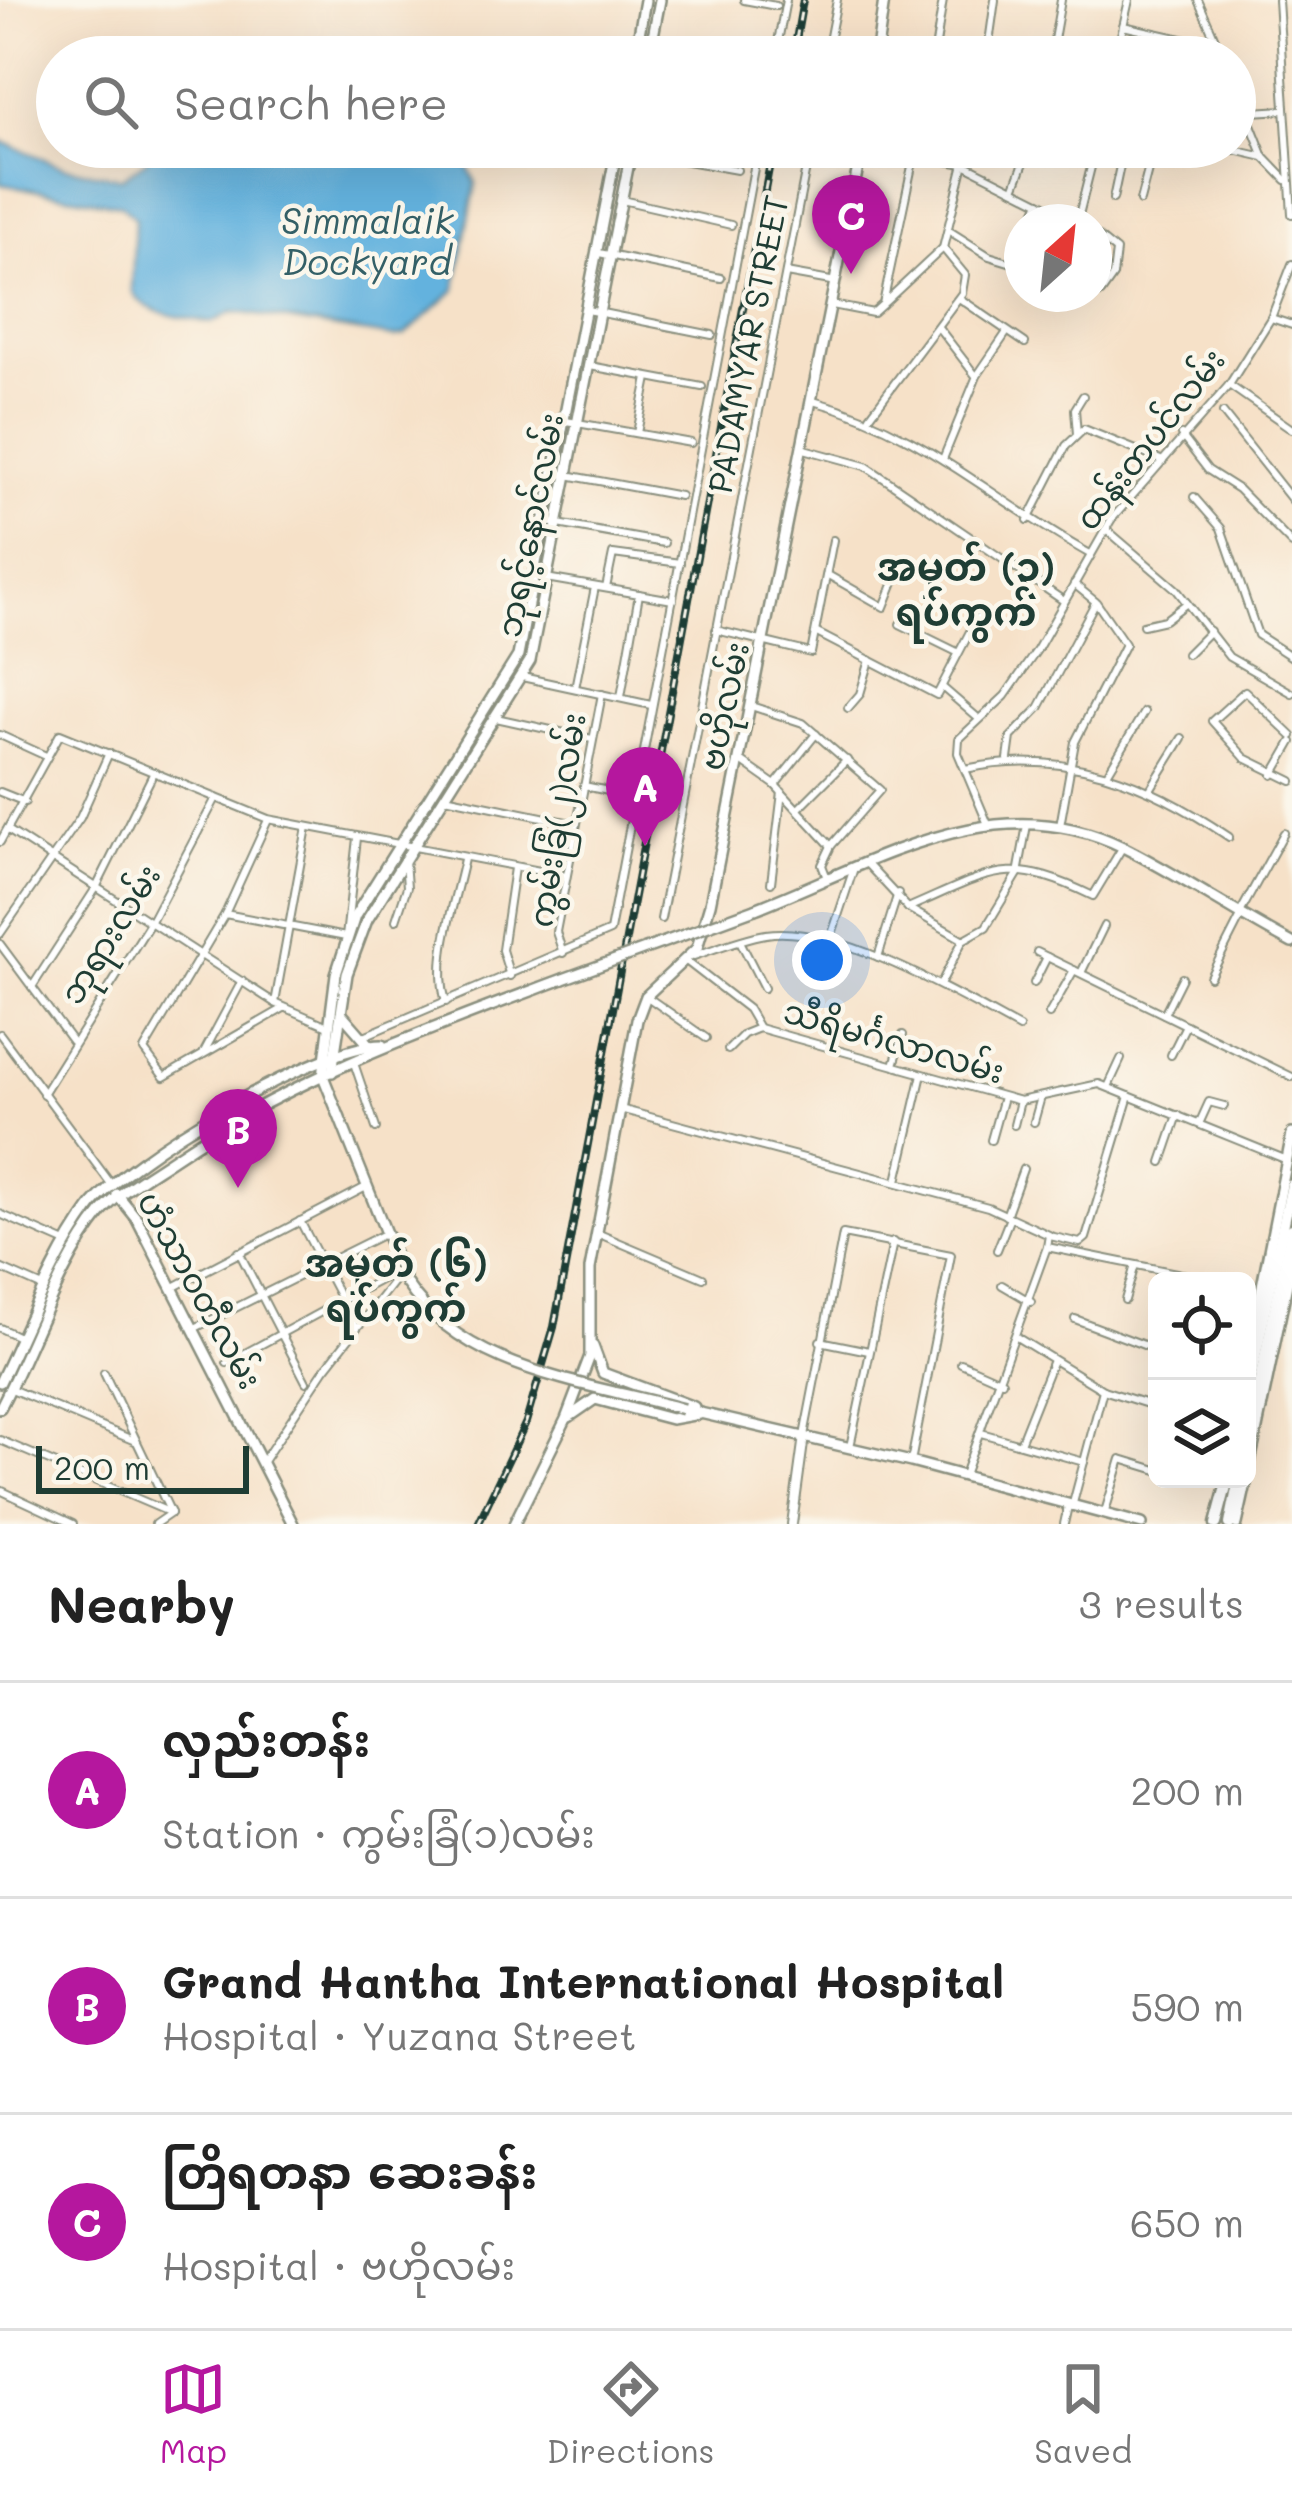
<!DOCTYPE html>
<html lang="en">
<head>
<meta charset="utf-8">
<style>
	:root { --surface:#fff; --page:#f6f6f6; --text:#222; --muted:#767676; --line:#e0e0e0; --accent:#b5179e }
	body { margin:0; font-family:Mali,"Noto Sans Myanmar",sans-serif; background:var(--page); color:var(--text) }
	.controls { position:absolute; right:36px; bottom:36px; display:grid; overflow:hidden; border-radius:18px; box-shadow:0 12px 48px #0002 }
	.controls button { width:108px; height:108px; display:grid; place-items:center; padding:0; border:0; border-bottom:3px solid var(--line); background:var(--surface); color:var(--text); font:60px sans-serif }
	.compass { position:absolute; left:1004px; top:204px; width:108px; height:108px; border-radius:50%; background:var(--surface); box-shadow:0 12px 48px #0002; rotate:27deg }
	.scale { position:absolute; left:36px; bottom:30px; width:213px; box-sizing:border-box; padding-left:12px; border:6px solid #1f3d34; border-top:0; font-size:33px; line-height:42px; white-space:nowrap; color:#1f3d34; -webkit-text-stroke:9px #fbf7ec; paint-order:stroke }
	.you { position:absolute; left:822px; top:960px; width:42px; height:42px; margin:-30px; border:9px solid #fff; border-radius:50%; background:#1a73e8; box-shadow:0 0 0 18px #1a73e833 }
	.badge { display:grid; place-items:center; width:78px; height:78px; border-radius:50%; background:var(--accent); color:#fff; font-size:39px; font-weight:700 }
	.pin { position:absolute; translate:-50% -99px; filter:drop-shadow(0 3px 6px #0008) }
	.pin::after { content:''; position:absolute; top:63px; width:42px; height:36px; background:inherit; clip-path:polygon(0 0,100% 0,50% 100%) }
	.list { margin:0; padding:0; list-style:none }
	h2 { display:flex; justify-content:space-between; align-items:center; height:156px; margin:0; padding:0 48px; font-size:51px }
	h2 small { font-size:39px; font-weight:400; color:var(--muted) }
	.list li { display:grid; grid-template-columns:78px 1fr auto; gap:36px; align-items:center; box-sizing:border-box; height:216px; padding:0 48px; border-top:3px solid var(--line) }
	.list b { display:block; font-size:45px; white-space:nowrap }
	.list p { margin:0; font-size:39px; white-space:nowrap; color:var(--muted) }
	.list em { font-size:39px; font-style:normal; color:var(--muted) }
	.icon { flex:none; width:66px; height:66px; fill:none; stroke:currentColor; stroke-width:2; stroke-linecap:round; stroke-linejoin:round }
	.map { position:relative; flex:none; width:1292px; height:1524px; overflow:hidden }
	.search { position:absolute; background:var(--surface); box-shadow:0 12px 48px #0002; left:36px; right:36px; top:36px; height:132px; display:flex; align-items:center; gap:30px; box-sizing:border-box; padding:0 42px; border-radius:66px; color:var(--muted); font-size:45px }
	.sheet { height:804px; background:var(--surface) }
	nav { display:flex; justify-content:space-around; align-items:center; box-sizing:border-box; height:168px; border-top:3px solid var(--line); background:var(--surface); font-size:33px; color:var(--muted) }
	nav a { display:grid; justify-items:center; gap:6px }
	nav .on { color:var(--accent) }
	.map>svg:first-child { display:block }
	.water { fill:#64b2de; stroke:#427889; stroke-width:3 }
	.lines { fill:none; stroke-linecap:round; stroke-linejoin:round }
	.minor-casing { stroke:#8a8f7e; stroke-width:10 }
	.tertiary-casing { stroke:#8a8f7e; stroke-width:12 }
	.secondary-casing { stroke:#8a8f7e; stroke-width:14 }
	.primary-casing { stroke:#8a8f7e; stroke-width:14 }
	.trunk-casing { stroke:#8a8f7e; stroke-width:15 }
	.minor { stroke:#fff; stroke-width:6 }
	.tertiary { stroke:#fff; stroke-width:8 }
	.secondary { stroke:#fff; stroke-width:9 }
	.primary { stroke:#fff; stroke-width:9 }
	.trunk { stroke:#fff; stroke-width:10 }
	.rail-casing { stroke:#1f3d34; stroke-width:8 }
	.rail { stroke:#fbf7ec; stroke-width:3; stroke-dasharray:9; stroke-linecap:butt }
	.secondary-bridge-casing { stroke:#8a8f7e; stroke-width:14; stroke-linecap:butt }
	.primary-bridge-casing { stroke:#8a8f7e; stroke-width:14; stroke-linecap:butt }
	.secondary-bridge { stroke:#fff; stroke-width:9 }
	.primary-bridge { stroke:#fff; stroke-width:9 }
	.labels { text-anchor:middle; stroke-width:9; stroke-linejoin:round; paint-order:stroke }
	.street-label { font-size:33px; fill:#1f3d34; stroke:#fbf7ec }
	.water-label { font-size:36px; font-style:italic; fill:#346067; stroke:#fbf7ec }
	.quarter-label { font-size:39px; font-weight:bold; fill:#1f3d34; stroke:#fbf7ec }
</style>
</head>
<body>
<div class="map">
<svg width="1292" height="1524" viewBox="0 0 1292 1524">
	<rect width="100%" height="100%" fill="#fbf7ec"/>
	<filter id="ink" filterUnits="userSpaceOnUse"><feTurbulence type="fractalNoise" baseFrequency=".00833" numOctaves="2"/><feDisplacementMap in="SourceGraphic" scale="24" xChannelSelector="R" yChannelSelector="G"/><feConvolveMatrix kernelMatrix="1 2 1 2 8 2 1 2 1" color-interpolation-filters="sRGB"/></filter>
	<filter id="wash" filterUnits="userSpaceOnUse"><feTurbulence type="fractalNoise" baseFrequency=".004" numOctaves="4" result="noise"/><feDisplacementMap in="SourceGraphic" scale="48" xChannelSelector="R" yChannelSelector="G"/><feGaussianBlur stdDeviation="2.7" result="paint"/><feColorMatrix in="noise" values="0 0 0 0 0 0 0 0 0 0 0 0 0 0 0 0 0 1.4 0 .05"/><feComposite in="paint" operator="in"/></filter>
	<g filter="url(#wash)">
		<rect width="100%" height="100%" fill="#f6e1c8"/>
		<path class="water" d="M0,141L64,167L122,178L147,160L150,147H369L456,163L468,167L476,183L455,290L405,335L394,337L244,313L232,312L211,323C187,317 143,316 132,290L135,218L121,205L0,184Z"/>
	</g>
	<g filter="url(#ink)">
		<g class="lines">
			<g class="minor-casing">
				<g id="minor">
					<polyline points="744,0 776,6"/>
					<polyline points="1198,0 1223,57"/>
					<polyline points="1278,0 1292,214"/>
					<polyline points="1123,26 1195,42 1215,39"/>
					<polyline points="639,37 751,57"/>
					<polyline points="990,46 1025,57"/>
					<polyline points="775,57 786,0"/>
					<polyline points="826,57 837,0"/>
					<polyline points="934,57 943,0"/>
					<polyline points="987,57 995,0"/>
					<polyline points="1051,57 1061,0"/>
					<polyline points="1116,57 1129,0"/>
					<polyline points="1235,84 1264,157 1286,180"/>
					<polyline points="1235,113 1285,110"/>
					<polyline points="863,147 964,164 1079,222"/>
					<polyline points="1221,147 1264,157"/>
					<polyline points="632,151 737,170"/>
					<polyline points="1014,189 1030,147"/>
					<polyline points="1113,199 1124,147"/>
					<polyline points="622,200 731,225"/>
					<polyline points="1140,201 1154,147"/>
					<polyline points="1078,219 1096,147"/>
					<polyline points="1031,222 1040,202"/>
					<polyline points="951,232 989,256 1022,266"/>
					<polyline points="599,253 721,278"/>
					<polyline points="1013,262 1022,242"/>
					<polyline points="786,273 836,282"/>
					<polyline points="1085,294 1101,293 1113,276 1116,251 1094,233"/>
					<polyline points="959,298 1025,343"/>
					<polyline points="885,302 943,248"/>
					<polyline points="832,305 873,313 883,304 916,147"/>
					<polyline points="587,310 712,335"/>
					<polyline points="1271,318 1292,325"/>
					<polyline points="938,327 976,376"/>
					<polyline points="590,366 702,387"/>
					<polyline points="1229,385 1292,429"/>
					<path d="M813,401C923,430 993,501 1090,554"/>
					<polyline points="1223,413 1292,500"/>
					<polyline points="870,416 962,293 965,275 943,248 968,147"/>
					<polyline points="566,421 691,443"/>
					<polyline points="637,433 648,378"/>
					<polyline points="1077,434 1075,409 1083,396"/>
					<polyline points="1181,435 1208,470 1238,489 1292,544"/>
					<polyline points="804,449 866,466 1064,601"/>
					<polyline points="943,459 977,376 1007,332"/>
					<polyline points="556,473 680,496"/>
					<polyline points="1194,497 1221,528 1258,635 1292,657"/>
					<polyline points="1028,520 1066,446 1084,429 1163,461"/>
					<polyline points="547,522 664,543"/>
					<polyline points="1106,529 1176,589 1229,657 1292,693"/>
					<polyline points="828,575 884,607 902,562"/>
					<polyline points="546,578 673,600"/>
					<polyline points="606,588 613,554 680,563"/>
					<polyline points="900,624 955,651"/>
					<polyline points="1143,625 1165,620 1187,603"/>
					<polyline points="716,630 811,653 833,540"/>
					<polyline points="817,633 937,695 977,618"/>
					<polyline points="1187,654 1210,631"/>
					<polyline points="522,677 651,705"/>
					<polyline points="942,687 979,719"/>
					<polyline points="575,688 595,587"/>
					<polyline points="621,697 639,594"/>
					<polyline points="751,706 803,723 880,790 831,846 822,865 827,878"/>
					<polyline points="848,708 860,694 870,660"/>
					<polyline points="496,718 592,739"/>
					<polyline points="0,735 46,756"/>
					<polyline points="1292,736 1245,691 1212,721 1245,758 1292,781"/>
					<polyline points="1008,759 1011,737 1039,708 1095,603"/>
					<polyline points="741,761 775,785 831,846"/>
					<path d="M965,769C1064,747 1148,782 1229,837"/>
					<polyline points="1107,774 1144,712"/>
					<polyline points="1273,775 1292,742"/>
					<polyline points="775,785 816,734"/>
					<polyline points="584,786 633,796"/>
					<polyline points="1151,788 1182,738"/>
					<polyline points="0,792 25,802"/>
					<polyline points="445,797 576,824"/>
					<polyline points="798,809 847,760"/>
					<polyline points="268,820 225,914 144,1050 164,1077 284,1008"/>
					<polyline points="987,822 958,753 959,739 1005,696 1037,650 1111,520 1229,385 1271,318 1292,264"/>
					<polyline points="1060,826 1075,742 1125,644 1096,602 1074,584"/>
					<polyline points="8,830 275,1003 328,1026"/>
					<polyline points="0,842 60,734 268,819 566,876"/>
					<polyline points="867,864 908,908 962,939"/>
					<polyline points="771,883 782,792"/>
					<path d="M908,908C992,872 1007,854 1093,896L1122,848"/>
					<polyline points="1240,913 1284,833"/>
					<polyline points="225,914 346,937 357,838"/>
					<polyline points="661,919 810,147"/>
					<polyline points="396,920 407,887 405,860"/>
					<polyline points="0,934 80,818 109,753"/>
					<polyline points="740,941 764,988"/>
					<polyline points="829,943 853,871"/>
					<polyline points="0,944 72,1041"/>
					<polyline points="1037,952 1292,1077"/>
					<polyline points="563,953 556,932 602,694"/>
					<path d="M694,956C717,948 742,938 766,934C836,923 958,995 1019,1028"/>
					<polyline points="878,957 898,893"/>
					<polyline points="686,961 748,1009 759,1028"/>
					<polyline points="1081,973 1104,926"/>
					<polyline points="510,976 502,950 514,868"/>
					<polyline points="1210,977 1242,914"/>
					<polyline points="1034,983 1047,957"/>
					<polyline points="940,985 963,940 986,927 1018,874 1027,825"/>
					<polyline points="32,987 96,888 154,772"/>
					<polyline points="646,996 706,1038"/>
					<path d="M446,1002C433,959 455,903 464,859"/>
					<polyline points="275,1003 307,827"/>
					<polyline points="1049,1014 1074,970"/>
					<polyline points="1164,1014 1182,978"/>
					<polyline points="759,1028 1020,1101 1099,1084 1287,1160"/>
					<polyline points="0,1034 111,1184"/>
					<polyline points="364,1036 610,931 758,147"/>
					<polyline points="728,1050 744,1034 759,1028"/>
					<polyline points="204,1052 242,981"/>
					<polyline points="1171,1055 1186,1025"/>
					<polyline points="354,1063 376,1128"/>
					<polyline points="894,1065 903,1035"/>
					<polyline points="1108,1087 1121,1059"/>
					<polyline points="43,1094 150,923 216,798"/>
					<polyline points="620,1109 988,1207 1049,1235 1047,1247"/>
					<polyline points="1034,1122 1041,1097"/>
					<polyline points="1199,1124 1209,1102 1224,1106"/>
					<polyline points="1014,1125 1020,1101"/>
					<polyline points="991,1140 1003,1097"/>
					<polyline points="1162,1162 1178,1115"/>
					<polyline points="897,1181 922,1074"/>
					<polyline points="0,1214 66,1243"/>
					<polyline points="1006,1216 1023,1169"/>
					<polyline points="300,1221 354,1324"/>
					<polyline points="597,1233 703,1278"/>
					<polyline points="1050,1236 1080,1243 1086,1238 1129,1096"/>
					<polyline points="1047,1247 1216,1281"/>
					<polyline points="997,1250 1009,1220"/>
					<polyline points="239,1252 306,1382"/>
					<polyline points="0,1268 43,1287"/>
					<polyline points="1002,1285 1031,1302"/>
					<polyline points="172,1288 366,1187"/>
					<polyline points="1247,1292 1248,1287"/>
					<polyline points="1125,1300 1135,1265"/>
					<polyline points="1152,1304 1157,1286"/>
					<polyline points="1075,1319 1157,1350"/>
					<polyline points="0,1328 19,1337"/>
					<polyline points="193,1329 386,1233"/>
					<polyline points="1018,1338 1103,1390 1157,1407"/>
					<polyline points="820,1341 869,1351"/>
					<polyline points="227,1363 391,1274"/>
					<polyline points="961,1363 1002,1381"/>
					<polyline points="104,1373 171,1513 155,1524"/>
					<polyline points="9,1388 135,1441"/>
					<polyline points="981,1433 1084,1462"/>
					<polyline points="804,1436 843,1234 951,1255 911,1462"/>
					<polyline points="0,1440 171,1513"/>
					<polyline points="1020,1443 1053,1360"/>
					<polyline points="850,1447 893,1242"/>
					<polyline points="262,1463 324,1370 401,1272"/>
					<polyline points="964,1475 1047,1247"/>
					<polyline points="0,1490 73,1524"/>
					<polyline points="1072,1507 1103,1390"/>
					<polyline points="1104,1515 1121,1459 1157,1470"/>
					<polyline points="1064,1524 1068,1506"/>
				</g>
			</g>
			<g class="tertiary-casing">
				<polyline id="tertiary" points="792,1524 804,1436"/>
			</g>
			<g class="secondary-casing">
				<g id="secondary">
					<polyline points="876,57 884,0"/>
					<polyline points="323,1076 406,1283"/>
					<polyline points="117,1194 137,1219 293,1524"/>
					<polyline points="593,1346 603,1373 694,1407"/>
					<polyline points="683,1409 911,1462 1142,1524"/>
					<polyline points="569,1417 595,1399 671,1419 699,1414"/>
					<polyline points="514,1524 566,1419 590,1356 590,1269 637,1020 646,996 697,948 710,904 862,147"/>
				</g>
			</g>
			<g class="primary-casing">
				<g id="primary">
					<polyline points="635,57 645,0"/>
					<polyline points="649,57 660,0"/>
					<path d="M755,909C874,863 996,784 1123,847C1181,876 1235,913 1292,943"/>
					<polyline points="341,1013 369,1045"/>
					<polyline points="332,1072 347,974 367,920 530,661 632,147"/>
					<polyline points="323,1076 336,974 355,916 518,656 617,147"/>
					<polyline points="1247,1362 1292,1134"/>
					<path d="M0,1382C28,1325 52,1260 89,1209C127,1157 318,1045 382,1045"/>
					<path d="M0,1408C32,1348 59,1264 101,1213C121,1190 149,1175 174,1158C292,1078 430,1029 563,979"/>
					<polyline points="1247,1477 1292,1260"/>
					<polyline points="1237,1524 1247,1479"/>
				</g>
			</g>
			<g class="trunk-casing">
				<g id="trunk">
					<polyline points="1247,1394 1292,1185"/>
					<polyline points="1247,1442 1292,1229"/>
					<polyline points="1216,1524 1228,1479"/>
					<polyline points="1230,1524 1239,1479"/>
				</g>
			</g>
			<use href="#minor" class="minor"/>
			<use href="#tertiary" class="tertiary"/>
			<use href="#secondary" class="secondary"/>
			<use href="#primary" class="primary"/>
			<use href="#trunk" class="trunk"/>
			<g class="rail-casing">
				<g id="rail">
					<polyline points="793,57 803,0"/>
					<polyline points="478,1524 526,1422 554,1327 773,147"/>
				</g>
			</g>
			<use href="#rail" class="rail"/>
			<g class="secondary-bridge-casing">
				<path id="secondary-bridge" d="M406,1283C465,1372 587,1382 683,1409"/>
			</g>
			<g class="primary-bridge-casing">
				<polyline id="primary-bridge" points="563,979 755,909"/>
			</g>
			<use href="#secondary-bridge" class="secondary-bridge"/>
			<use href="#primary-bridge" class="primary-bridge"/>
		</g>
	</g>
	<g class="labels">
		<g class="street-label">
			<text transform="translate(748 344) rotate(-79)" y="12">PADAMYAR STREET</text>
			<text transform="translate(1150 439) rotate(-52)" y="12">ထန်းတပင်လမ်း</text>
			<text transform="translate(530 525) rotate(-79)" y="12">ဘုရင့်နောင်လမ်း</text>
			<text transform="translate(724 706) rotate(-78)" y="12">ဗဟိုလမ်း</text>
			<text transform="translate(557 820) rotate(-81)" y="12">ကွမ်းခြံ(၂)လမ်း</text>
			<text transform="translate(110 934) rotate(-58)" y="12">ဘုရားလမ်း</text>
			<text transform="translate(894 1041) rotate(16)" y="12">သီရိမင်္ဂလာလမ်း</text>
			<text transform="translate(200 1290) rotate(61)" y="12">ဟံသာဝတီလမ်း</text>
		</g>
		<g class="water-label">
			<text x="367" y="234">Simmalaik<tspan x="367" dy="41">Dockyard</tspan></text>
		</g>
		<g class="quarter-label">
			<text x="966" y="581">အမှတ် (၃)<tspan x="966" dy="45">ရပ်ကွက်</tspan></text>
			<text x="396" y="1277">အမှတ် (၆)<tspan x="396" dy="45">ရပ်ကွက်</tspan></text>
		</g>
	</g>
</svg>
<div class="controls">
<button><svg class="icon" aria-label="locate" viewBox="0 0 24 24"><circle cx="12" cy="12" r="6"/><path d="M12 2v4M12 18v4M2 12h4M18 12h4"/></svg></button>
<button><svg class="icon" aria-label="layers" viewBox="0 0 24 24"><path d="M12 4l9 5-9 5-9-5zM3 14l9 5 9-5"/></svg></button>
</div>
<svg class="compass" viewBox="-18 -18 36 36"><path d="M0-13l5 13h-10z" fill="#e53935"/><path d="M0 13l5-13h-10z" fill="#767676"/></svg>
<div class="scale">200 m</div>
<div class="you"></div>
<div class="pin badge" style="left:645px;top:846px">A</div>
<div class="pin badge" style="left:238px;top:1188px">B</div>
<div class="pin badge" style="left:851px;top:274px">C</div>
<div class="search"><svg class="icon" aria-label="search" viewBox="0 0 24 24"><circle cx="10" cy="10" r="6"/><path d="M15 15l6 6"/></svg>Search here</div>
</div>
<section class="sheet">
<h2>Nearby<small>3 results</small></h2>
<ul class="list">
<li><span class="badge">A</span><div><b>လှည်းတန်း</b><p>Station · ကွမ်းခြံ(၁)လမ်း</p></div><em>200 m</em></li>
<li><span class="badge">B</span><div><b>Grand Hantha International Hospital</b><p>Hospital · Yuzana Street</p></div><em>590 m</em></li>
<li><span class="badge">C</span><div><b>တြိရတနာ ဆေးခန်း</b><p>Hospital · ဗဟိုလမ်း</p></div><em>650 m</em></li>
</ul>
</section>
<nav>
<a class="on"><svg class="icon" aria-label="map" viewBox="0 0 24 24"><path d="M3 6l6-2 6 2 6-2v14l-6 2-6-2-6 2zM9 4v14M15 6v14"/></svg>Map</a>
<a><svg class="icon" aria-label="directions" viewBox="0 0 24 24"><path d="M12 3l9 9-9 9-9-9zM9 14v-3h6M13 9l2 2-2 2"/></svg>Directions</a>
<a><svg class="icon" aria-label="saved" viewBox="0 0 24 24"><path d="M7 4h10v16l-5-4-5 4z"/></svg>Saved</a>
</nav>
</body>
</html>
